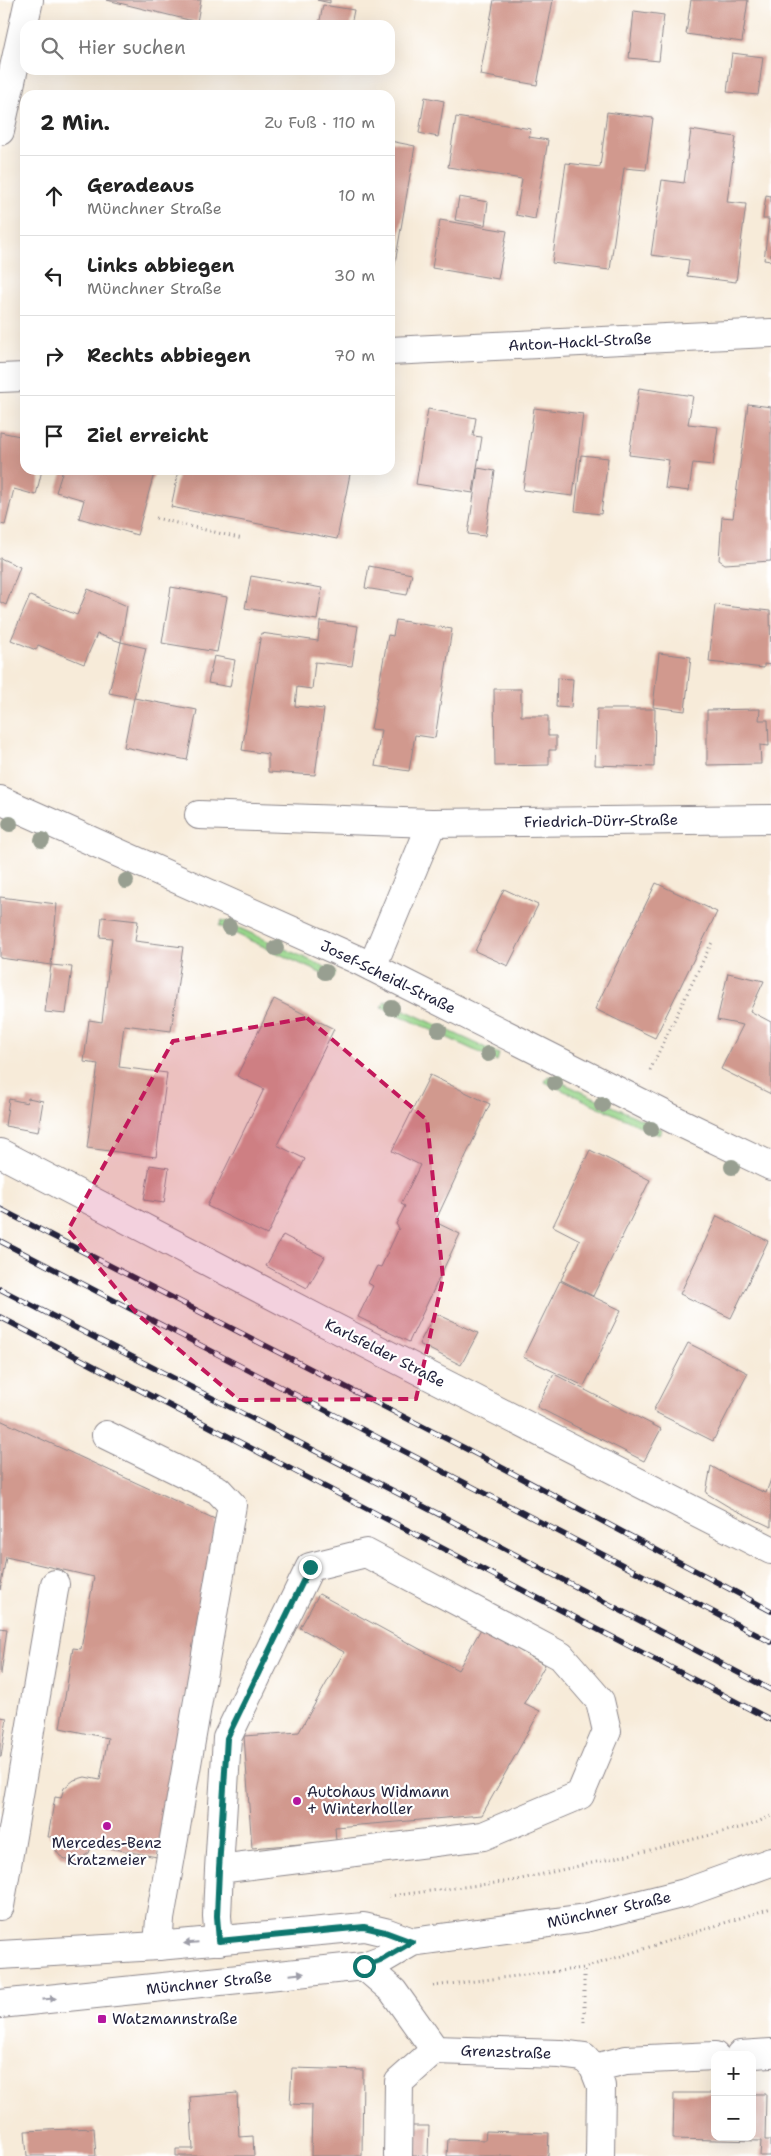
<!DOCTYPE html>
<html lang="de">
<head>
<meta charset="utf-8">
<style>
	:root { --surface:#fff; --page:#f2f2f2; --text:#222; --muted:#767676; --line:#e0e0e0 }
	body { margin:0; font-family:"Shantell Sans",sans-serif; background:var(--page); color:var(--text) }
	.controls { position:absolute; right:15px; bottom:15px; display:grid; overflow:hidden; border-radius:10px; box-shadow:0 5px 20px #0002 }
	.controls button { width:45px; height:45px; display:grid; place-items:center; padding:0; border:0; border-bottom:1px solid var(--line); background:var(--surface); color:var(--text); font:25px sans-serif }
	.stop { position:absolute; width:15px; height:15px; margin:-11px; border:4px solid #0f766e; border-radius:50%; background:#fff }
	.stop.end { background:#0f766e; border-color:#fff; box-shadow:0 1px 5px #0008 }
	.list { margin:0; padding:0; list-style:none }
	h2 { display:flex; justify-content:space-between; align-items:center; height:65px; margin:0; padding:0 20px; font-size:21px }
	h2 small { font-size:16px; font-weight:400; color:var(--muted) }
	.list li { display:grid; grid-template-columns:32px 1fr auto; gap:15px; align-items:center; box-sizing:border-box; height:80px; padding:0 20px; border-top:1px solid var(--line) }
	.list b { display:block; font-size:19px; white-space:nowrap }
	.list p { margin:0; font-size:16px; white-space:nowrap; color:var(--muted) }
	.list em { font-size:16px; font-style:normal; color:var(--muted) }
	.icon { flex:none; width:28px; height:28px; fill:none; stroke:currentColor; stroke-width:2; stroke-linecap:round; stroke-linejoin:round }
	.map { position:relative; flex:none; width:771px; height:2156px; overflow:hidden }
	.search { position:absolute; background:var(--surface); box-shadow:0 5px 20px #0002; left:20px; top:20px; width:375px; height:55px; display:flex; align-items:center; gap:12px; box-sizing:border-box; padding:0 18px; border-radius:15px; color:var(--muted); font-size:19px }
	.panel { position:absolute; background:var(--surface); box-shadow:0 5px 20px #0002; left:20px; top:90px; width:375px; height:385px; border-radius:15px }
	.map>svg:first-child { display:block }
	.green { fill:#96d489; stroke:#5c7b62 }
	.building { fill:#d1998e }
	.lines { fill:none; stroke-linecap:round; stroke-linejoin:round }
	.minor-casing { stroke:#8c868a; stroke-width:30 }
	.major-casing { stroke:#8c868a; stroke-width:30 }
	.path { stroke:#8c868a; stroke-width:3; stroke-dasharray:1 4; stroke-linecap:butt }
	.minor { stroke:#fff; stroke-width:28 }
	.major { stroke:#fff; stroke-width:28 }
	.rail-casing { stroke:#22223b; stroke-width:5.5 }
	.rail { stroke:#fff; stroke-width:4; stroke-dasharray:11; stroke-linecap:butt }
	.tree { fill:#989f91 }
	.oneway { fill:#9c9ca7 }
	.route { stroke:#0f766e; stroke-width:6 }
	.marked { fill:#c2185b; fill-opacity:0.2; stroke:#c2185b; stroke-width:4; stroke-dasharray:10 6; stroke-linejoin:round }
	.poi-dot { fill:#b5179e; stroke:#fff; stroke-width:2 }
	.labels { text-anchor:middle; stroke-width:4.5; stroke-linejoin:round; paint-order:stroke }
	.street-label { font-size:15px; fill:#22223b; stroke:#fff }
	.poi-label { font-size:15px; fill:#22223b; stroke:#fff; text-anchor:start }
</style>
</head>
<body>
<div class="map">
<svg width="771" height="2156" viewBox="0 0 771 2156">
	<rect width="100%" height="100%" fill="#fff"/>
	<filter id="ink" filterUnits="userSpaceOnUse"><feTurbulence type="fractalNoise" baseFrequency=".02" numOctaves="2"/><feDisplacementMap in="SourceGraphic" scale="10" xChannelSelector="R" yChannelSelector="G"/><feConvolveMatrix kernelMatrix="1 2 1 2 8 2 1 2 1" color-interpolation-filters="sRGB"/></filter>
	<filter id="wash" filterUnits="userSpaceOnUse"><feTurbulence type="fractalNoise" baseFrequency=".0096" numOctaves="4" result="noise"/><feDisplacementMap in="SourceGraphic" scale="20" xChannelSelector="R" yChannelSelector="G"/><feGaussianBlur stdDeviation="1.12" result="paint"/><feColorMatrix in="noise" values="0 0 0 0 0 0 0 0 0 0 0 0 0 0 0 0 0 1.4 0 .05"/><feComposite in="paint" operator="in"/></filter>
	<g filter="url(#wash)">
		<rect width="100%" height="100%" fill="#f7ebd9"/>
		<g class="green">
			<polygon points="222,920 336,972 333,979 219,926"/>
			<polygon points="385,1001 499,1054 497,1061 382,1007"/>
			<polygon points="548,1076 662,1129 659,1135 545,1082"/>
		</g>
		<g id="blocks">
			<g class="building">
				<polygon points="107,0 201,0 197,22"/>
				<polygon points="317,0 330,0 330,3"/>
				<polygon points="494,0 553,0 537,85 480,75"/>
				<polygon points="691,0 748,0 742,42 686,34"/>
				<polygon points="323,5 354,10 351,25 319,25"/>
				<polygon points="634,11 664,15 659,61 629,58"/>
				<polygon points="732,53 763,57 758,95 727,92"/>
				<polygon points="425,97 444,101 438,137 419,133"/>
				<polygon points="607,112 653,118 646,170 624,168 610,270 552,263 566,163 600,167"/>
				<polygon points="456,117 531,129 529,137 548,140 535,219 516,215 522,179 448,167"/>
				<polygon points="691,130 736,137 727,202 746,204 736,282 687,276 689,260 651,255 662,180 684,183"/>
				<polygon points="390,141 415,146 392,281 390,281"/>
				<polygon points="766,195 771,196 771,261 764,260 769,219 763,219"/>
				<polygon points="459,197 488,202 485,225 455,220"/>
				<polygon points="440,220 507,231 498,279 432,268"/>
				<polygon points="639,388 693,396 688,424 718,427 713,465 693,463 689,491 665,488 669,460 629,455"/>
				<polygon points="748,404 771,407 771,561 725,564 719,560 722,517 733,518"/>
				<polygon points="534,408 583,414 573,496 523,490"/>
				<polygon points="428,409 476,418 473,436 482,437 473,493 416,484"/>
				<polygon points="0,432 25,437 25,470 42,470 36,495 14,489 5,525 0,524"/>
				<polygon points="581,455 608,458 601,514 575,511"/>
				<polygon points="478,468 495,471 485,536 468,534"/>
				<polygon points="63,470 155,470 137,535 79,518 84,500 56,492"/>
				<polygon points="179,470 330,470 350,474 337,539 171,507"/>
				<polygon points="0,558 20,567 6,605 0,602"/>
				<polygon points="369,566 412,574 407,595 365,588"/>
				<polygon points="251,576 322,588 317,620 245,608"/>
				<polygon points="171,587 227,597 217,652 162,643"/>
				<polygon points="88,589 127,606 121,642 146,648 134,698 109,693 121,642 97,634 84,664 38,645 36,650 11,640 30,596 77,615"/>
				<polygon points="715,605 770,611 771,665 764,664 764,668 709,662"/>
				<polygon points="396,620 452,629 435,738 415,735 409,771 375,766 381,730 371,729 388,635 393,636"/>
				<polygon points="320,621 358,626 352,666 315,662 312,689 297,687 295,706 324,709 315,775 268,772 268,754 242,750 261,633 318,641"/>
				<polygon points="659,653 691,657 685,711 653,707"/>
				<polygon points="214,656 235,660 230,687 208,683"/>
				<polygon points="557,678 573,679 571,708 556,707"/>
				<polygon points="494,689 521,689 521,716 548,716 548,736 556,736 556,750 549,750 549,765 495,766"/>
				<polygon points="134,698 197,710 187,760 124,747"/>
				<polygon points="597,709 655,709 654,767 595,765"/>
				<polygon points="760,709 759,720 768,720 769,746 760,745 761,764 707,765 707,710"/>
				<polygon points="656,883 717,912 655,1038 595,1009"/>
				<polygon points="504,889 538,905 508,966 475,951"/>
				<polygon points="0,897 57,904 51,965 72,967 66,1014 45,1012 51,965 0,958"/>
				<polygon points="102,917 138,921 135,941 183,947 171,1031 124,1025 119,1067 167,1073 156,1157 87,1148 98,1064 84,1062 89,1020 102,1022 112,938 100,937"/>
				<polygon points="728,973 764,981 750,1011 771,1022 771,1094 721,1069 743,1025 717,1020"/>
				<polygon points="274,999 334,1029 277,1145 305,1159 267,1235 207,1206 264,1089 237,1076"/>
				<polygon points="430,1075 490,1104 435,1222 460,1234 409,1342 358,1317 373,1286 368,1283 377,1266 381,1267 399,1228 396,1224 405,1206 401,1204 420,1165 392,1151"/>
				<polygon points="28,1098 43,1101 38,1132 5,1126 9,1099 27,1103"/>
				<polygon points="590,1150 650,1180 593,1296 561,1280 580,1240 553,1226"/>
				<polygon points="150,1165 169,1168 164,1203 144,1200"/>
				<polygon points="717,1216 768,1241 731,1318 680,1294"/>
				<polygon points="283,1235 325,1257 307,1288 266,1266"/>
				<polygon points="560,1281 621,1310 584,1386 523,1357"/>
				<polygon points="435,1313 478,1333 461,1365 419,1344"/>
				<polygon points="688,1343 748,1373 713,1441 653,1411"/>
				<polygon points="554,1374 661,1429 644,1461 537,1407"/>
				<polygon points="0,1420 217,1520 157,1857 92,1845 89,1853 80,1859 69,1861 60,1856 54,1848 54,1837 48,1837 55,1797 61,1798 64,1788 74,1780 85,1777 100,1780 108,1738 60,1728 73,1648 81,1649 94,1577 6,1557 0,1590"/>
				<polygon points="711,1466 737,1481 766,1493 771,1479 771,1527 729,1507 706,1493"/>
				<polygon points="319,1594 458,1670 481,1629 545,1665 524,1703 540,1711 482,1815 335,1827 336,1841 252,1848 244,1736 299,1732 344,1652 300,1628"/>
				<polygon points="0,1628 7,1629 1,1674 0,1674"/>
				<polygon points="0,1717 7,1718 1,1757 0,1757"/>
				<polygon points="292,2068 363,2070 362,2156 311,2156 312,2105 290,2104"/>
				<polygon points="237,2093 239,2137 253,2136 254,2156 176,2156 176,2149 193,2149 190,2097"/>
				<polygon points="674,2093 715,2093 715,2137 752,2137 752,2094 766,2094 765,2140 771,2140 771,2156 760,2156 761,2141 673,2139"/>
				<polygon points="410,2126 429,2126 428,2156 409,2156"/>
				<polygon points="94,2128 96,2156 27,2156 25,2131"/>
				<polygon points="486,2131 549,2133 548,2156 447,2156 448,2139 485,2140"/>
			</g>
		</g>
	</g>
	<g filter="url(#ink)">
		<use href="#blocks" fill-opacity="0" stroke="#8c868a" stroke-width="1"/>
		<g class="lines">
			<g class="minor-casing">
				<g id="minor">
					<polyline points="0,131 29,0"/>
					<polyline points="390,351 771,333"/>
					<polyline points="0,378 25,377"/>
					<polyline points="0,800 360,961 679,1122 771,1166"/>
					<polyline points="199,815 432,823 771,819"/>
					<polyline points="372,967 432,823"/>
					<polyline points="0,1153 318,1319 771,1550"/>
					<polyline points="106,1435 218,1490 232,1505 160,1919 158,1946"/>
					<polyline points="219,1869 483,1836 580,1795 607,1731 600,1701 561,1656 366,1553 310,1567 227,1738 219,1869 217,1916 219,1941"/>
					<polyline points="0,1906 55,1584"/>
					<polyline points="364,1966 393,1991 435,2050 560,2054 584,2057 594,2068 601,2086 600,2156"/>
					<polyline points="740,2055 771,2053"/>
					<polyline points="594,2068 626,2060 715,2056"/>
					<polyline points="398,2156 399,2082 435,2050"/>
				</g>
			</g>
			<g class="major-casing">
				<g id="major">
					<polyline points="0,1955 158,1946 364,1927 385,1932 412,1942"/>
					<polyline points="0,2004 364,1966 383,1959 412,1942 585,1918 685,1893 771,1862"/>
				</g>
			</g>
			<g class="path">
				<polyline points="156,518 243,539"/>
				<polyline points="650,1070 713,940"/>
				<polyline points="389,1896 512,1881 650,1850 751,1825 771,1816"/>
				<polyline points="433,1986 584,1968 771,1908"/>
				<polyline points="584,2022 584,1968"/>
			</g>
			<use href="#minor" class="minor"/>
			<use href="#major" class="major"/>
			<g class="rail-casing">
				<g id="rail">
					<polyline points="0,1209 480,1456 771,1611"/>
					<polyline points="0,1241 771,1642"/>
					<polyline points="0,1289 448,1519 771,1690"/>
					<polyline points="0,1317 771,1720"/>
				</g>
			</g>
			<use href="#rail" class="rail"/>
		</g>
		<g class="tree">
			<circle cx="10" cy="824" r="8"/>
			<circle cx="42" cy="840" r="8"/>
			<circle cx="126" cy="881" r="8"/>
			<circle cx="229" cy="927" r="8"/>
			<circle cx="276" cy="948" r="8"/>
			<circle cx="325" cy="972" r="8"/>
			<circle cx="392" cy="1008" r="8"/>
			<circle cx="439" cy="1030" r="8"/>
			<circle cx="488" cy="1054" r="8"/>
			<circle cx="555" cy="1083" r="8"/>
			<circle cx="602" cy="1105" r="8"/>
			<circle cx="651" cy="1129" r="8"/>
			<circle cx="732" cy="1167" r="8"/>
		</g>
		<defs><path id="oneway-solid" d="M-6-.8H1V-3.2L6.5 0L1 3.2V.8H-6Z" transform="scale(1.25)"/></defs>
		<g class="oneway">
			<use href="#oneway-solid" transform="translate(191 1943) rotate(175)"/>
			<use href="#oneway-solid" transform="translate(297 1974) rotate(-6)"/>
			<use href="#oneway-solid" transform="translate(49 1999) rotate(-6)"/>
		</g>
	</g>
	<g class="lines" filter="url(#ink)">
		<polyline class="route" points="310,1567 227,1738 219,1869 217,1916 219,1941 364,1927 385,1932 412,1942 383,1959 364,1966"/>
	</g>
	<path class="marked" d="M307,1018L427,1120L443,1278L416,1399L239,1400L138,1315L68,1230L173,1041Z"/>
	<g class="poi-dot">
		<circle cx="297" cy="1801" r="5"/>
		<circle cx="107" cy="1826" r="5"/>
		<rect x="97" y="2014" width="10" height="10" rx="2.5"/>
	</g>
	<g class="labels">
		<g class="street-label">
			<text transform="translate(580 342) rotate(-3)" y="5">Anton-Hackl-Straße</text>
			<text transform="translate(601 821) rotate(-1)" y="5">Friedrich-Dürr-Straße</text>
			<text transform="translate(388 977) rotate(26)" y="5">Josef-Scheidl-Straße</text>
			<text transform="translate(385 1353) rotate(27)" y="5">Karlsfelder Straße</text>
			<text transform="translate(609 1910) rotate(-12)" y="5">Münchner Straße</text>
			<text transform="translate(209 1983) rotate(-6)" y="5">Münchner Straße</text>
			<text transform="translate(506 2052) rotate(2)" y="5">Grenzstraße</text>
		</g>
		<g class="poi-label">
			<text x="307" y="1797">Autohaus Widmann<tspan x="307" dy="17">+ Winterholler</tspan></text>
			<text x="107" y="1848" text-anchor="middle">Mercedes-Benz<tspan x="107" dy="17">Kratzmeier</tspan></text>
			<text x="112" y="2024">Watzmannstraße</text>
		</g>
	</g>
</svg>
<div class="controls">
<button>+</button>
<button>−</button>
</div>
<div class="stop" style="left:364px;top:1966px"></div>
<div class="stop end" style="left:310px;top:1567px"></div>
<div class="search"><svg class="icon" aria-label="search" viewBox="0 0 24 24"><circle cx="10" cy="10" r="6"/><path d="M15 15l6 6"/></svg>Hier suchen</div>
<section class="panel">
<h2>2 Min.<small>Zu Fuß · 110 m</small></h2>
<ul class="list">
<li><svg class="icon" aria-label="ahead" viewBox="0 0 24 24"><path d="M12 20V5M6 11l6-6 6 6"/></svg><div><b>Geradeaus</b><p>Münchner Straße</p></div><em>10 m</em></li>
<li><svg class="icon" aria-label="left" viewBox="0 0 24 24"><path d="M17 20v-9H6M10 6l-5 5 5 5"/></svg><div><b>Links abbiegen</b><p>Münchner Straße</p></div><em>30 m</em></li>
<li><svg class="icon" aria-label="right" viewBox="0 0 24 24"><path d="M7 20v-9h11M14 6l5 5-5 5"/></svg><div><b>Rechts abbiegen</b></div><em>70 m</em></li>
<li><svg class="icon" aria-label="arrive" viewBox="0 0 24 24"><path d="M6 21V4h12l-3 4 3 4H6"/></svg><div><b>Ziel erreicht</b></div></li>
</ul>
</section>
</div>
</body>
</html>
